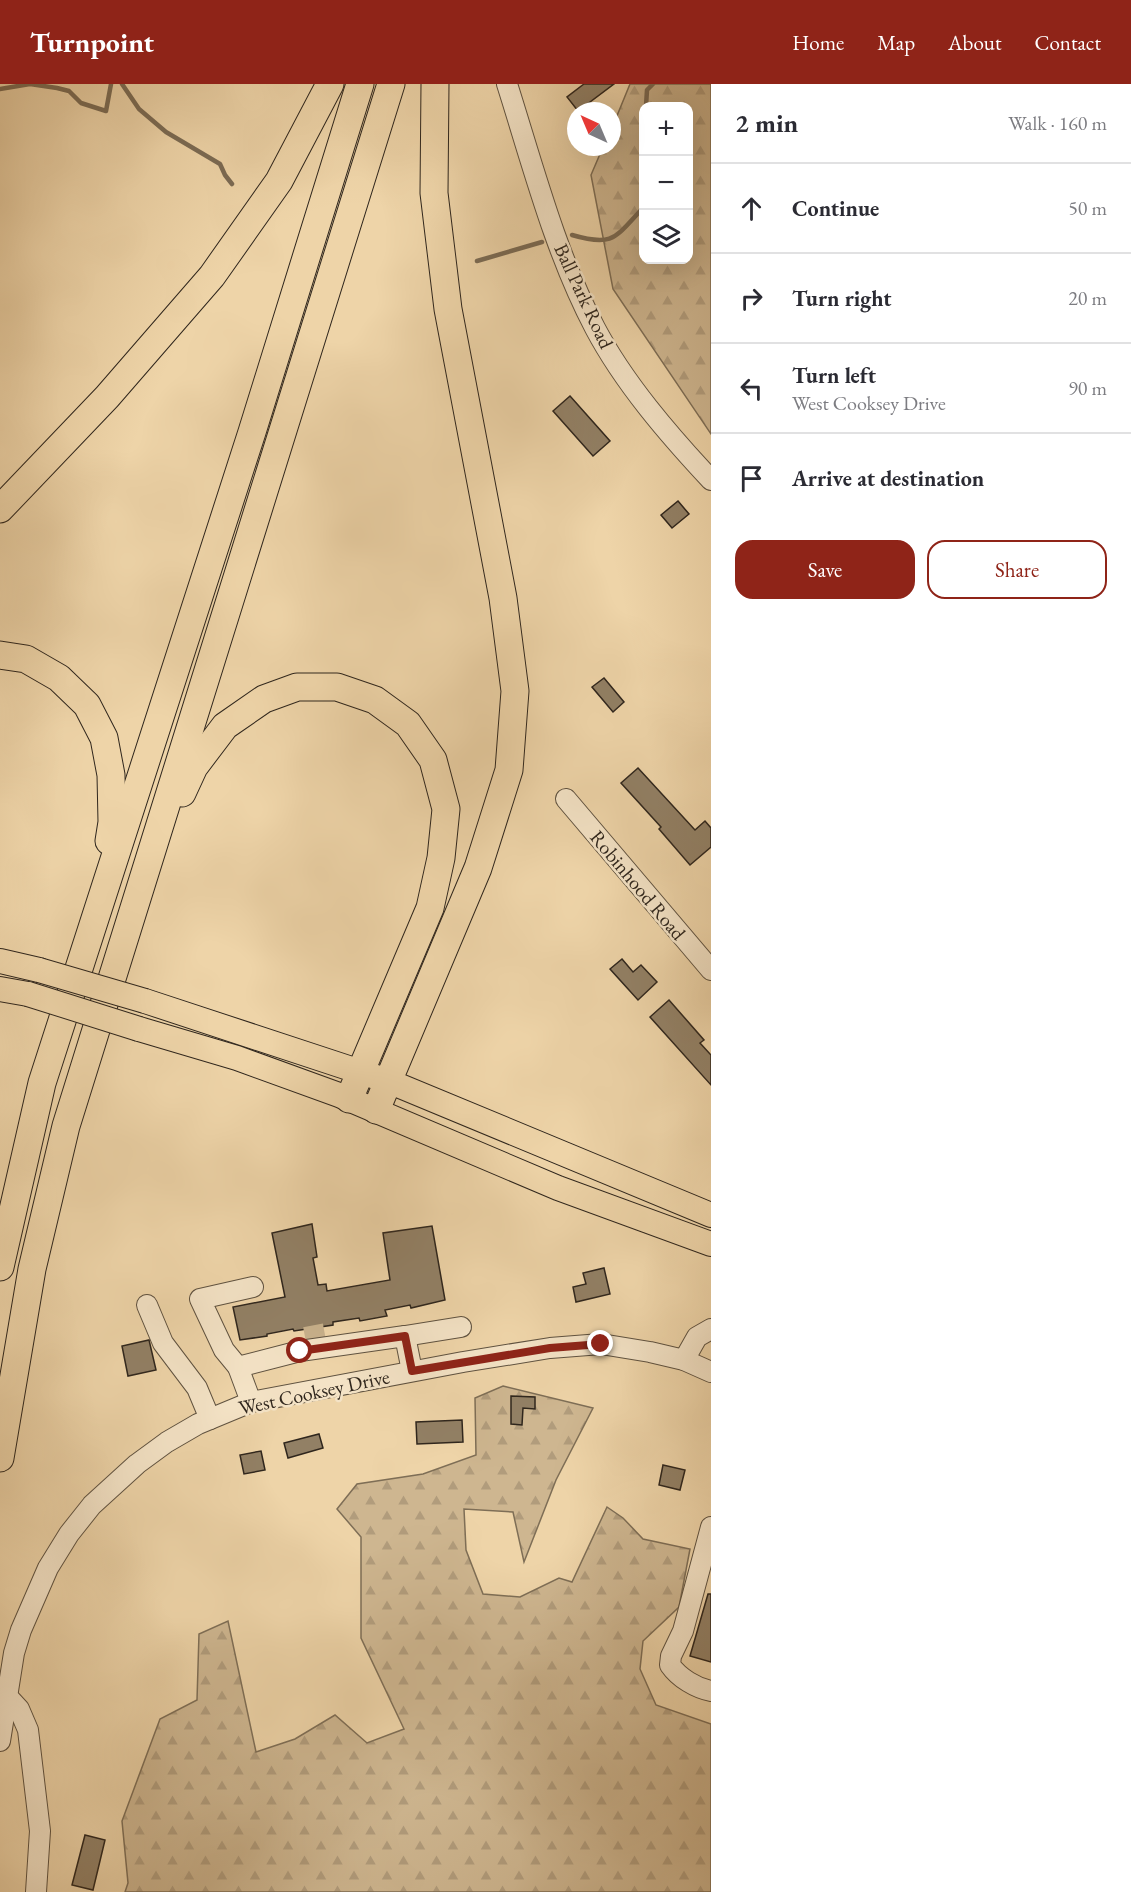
<!DOCTYPE html>
<html lang="en">
<head>
<meta charset="utf-8">
<style>
	:root { --surface:#fff; --page:#f7f7f7; --text:#2b2b33; --muted:#7c7c81; --line:#e1e1e2; --accent:#8f2418 }
	body { margin:0; font-family:"EB Garamond",serif; background:var(--page); color:var(--text) }
	.controls { position:absolute; right:18px; top:18px; display:grid; overflow:hidden; border-radius:12px; box-shadow:0 6px 24px #0002 }
	.controls button { width:54px; height:54px; display:grid; place-items:center; padding:0; border:0; border-bottom:2px solid var(--line); background:var(--surface); color:var(--text); font:30px sans-serif }
	.compass { position:absolute; left:567px; top:18px; width:54px; height:54px; border-radius:50%; background:var(--surface); box-shadow:0 6px 24px #0002; rotate:316deg }
	.stop { position:absolute; width:18px; height:18px; margin:-14px; border:4px solid #8f2418; border-radius:50%; background:#fff }
	.stop.end { background:#8f2418; border-color:#fff; box-shadow:0 2px 6px #0008 }
	.list { margin:0; padding:0; list-style:none }
	h2 { display:flex; justify-content:space-between; align-items:center; height:78px; margin:0; padding:0 24px; font-size:26px }
	h2 small { font-size:20px; font-weight:400; color:var(--muted) }
	.list li { display:grid; grid-template-columns:39px 1fr auto; gap:18px; align-items:center; box-sizing:border-box; height:90px; padding:0 24px; border-top:2px solid var(--line) }
	.list b { display:block; font-size:22px; white-space:nowrap }
	.list p { margin:0; font-size:20px; white-space:nowrap; color:var(--muted) }
	.list em { font-size:20px; font-style:normal; color:var(--muted) }
	.actions { display:flex; gap:12px; padding:18px 24px }
	.actions a { flex:1; padding:14px 0; border:2px solid var(--accent); border-radius:18px; text-align:center; font-size:21px; color:var(--accent) }
	.actions .main { background:var(--accent); color:#fff }
	.icon { flex:none; width:33px; height:33px; fill:none; stroke:currentColor; stroke-width:2; stroke-linecap:round; stroke-linejoin:round }
	.map { position:relative; flex:none; width:711px; height:1808px; overflow:hidden }
	header { display:flex; align-items:center; gap:36px; box-sizing:border-box; height:84px; padding:0 30px; background:var(--accent); color:#fff }
	header strong { font-size:28px }
	nav { display:flex; gap:33px; margin-inline-start:auto; font-size:21px }
	main { display:flex }
	aside { flex:1; background:var(--surface) }
	.map>svg:first-child { display:block }
	.forest { fill:url(#forest-firs); stroke:#7e6e56; stroke-width:1.5; fill-rule:evenodd }
	.lines { fill:none; stroke-linecap:round; stroke-linejoin:round }
	.stream { stroke:#7b6b54; stroke-width:4.5 }
	.building { fill:#928065; stroke:#2f261d; stroke-width:1.5 }
	.minor-tunnel { stroke:#c8b18c; stroke-width:20; stroke-dasharray:20 10; stroke-linecap:butt }
	.minor-casing { stroke:#5f5240; stroke-width:22 }
	.major-casing { stroke:#2f261d; stroke-width:26 }
	.highway-casing { stroke:#2f261d; stroke-width:29 }
	.minor { stroke:#f4e3c6; stroke-width:20 }
	.major { stroke:#eed4a8; stroke-width:24 }
	.highway { stroke:#eed4a8; stroke-width:27 }
	.major-bridge-casing { stroke:#2f261d; stroke-width:26; stroke-linecap:butt }
	.major-bridge { stroke:#eed4a8; stroke-width:24 }
	.route { stroke:#8f2418; stroke-width:8 }
	.labels { text-anchor:middle; stroke-width:5; stroke-linejoin:round; paint-order:stroke }
	.street-label { font-size:20px; fill:#2f261d; stroke:#f4e3c6 }
</style>
</head>
<body>
<header>
<strong>Turnpoint</strong>
<nav><a>Home</a><a>Map</a><a>About</a><a>Contact</a></nav>
</header>
<main>
<div class="map">
<svg width="711" height="1808" viewBox="0 0 711 1808">
	<defs>
		<pattern id="forest-firs" width="22" height="20" patternUnits="userSpaceOnUse" patternTransform="scale(1.5)"><rect width="22" height="20" fill="#ceb690"/><path d="M5 1l3.5 6h-7zM16 11l3.5 6h-7z" fill="#b19c7c"/></pattern>
	</defs>
	<rect width="100%" height="100%" fill="#eed4a8"/>
	<filter id="stains"><feTurbulence type="fractalNoise" baseFrequency=".00333" numOctaves="4"/><feColorMatrix values="0 0 0 0 .2 0 0 0 0 .09 0 0 0 0 .02 0 0 0 .5 -.17"/></filter>
	<radialGradient id="worn" r=".72"><stop offset=".6" stop-color="#630" stop-opacity="0"/><stop offset="1" stop-color="#630" stop-opacity=".3"/></radialGradient>
	<g class="forest">
		<path d="M630,0H711V350L613,205L591,91L603,63H612V44ZM644,22H688V176H644Z"/>
		<polygon points="503,1302 593,1324 556,1396 524,1478 513,1428 464,1425 466,1466 483,1510 520,1513 559,1494 572,1498 607,1423 623,1434 643,1455 690,1465 679,1523 643,1557 640,1585 656,1621 711,1640 711,1808 125,1808 128,1799 122,1737 160,1635 197,1616 199,1550 228,1537 256,1668 295,1655 335,1631 367,1659 404,1645 361,1554 361,1453 337,1425 357,1400 423,1390 476,1371 475,1314"/>
	</g>
	<g class="lines">
		<g class="stream">
			<polyline points="122,0 139,25 166,48 220,80 225,91 232,100"/>
			<polyline points="0,5 30,0 57,4 69,7 81,19 106,27 111,0"/>
			<polyline points="646,22 647,6 653,0"/>
			<path d="M572,151C613,163 615,154 642,125L644,96"/>
			<polyline points="477,177 542,158"/>
		</g>
	</g>
	<g class="building">
		<polygon points="584,0 614,0 578,27 567,13"/>
		<polygon points="570,312 610,357 593,372 553,327"/>
		<polygon points="678,417 689,430 672,444 661,431"/>
		<polygon points="604,594 624,618 613,628 592,603"/>
		<polygon points="638,684 695,746 705,737 711,744 711,763 690,781 659,745 661,743 621,699"/>
		<polygon points="622,875 633,888 641,881 657,898 638,916 610,885"/>
		<polygon points="669,916 704,956 700,959 711,971 711,1001 650,933"/>
		<polygon points="312,1140 317,1173 313,1174 318,1201 326,1200 327,1207 390,1196 383,1149 432,1142 445,1216 411,1224 410,1221 385,1226 387,1232 360,1237 359,1234 333,1238 333,1241 294,1247 293,1245 267,1250 267,1252 240,1256 233,1223 285,1213 272,1149"/>
		<polygon points="604,1184 610,1210 576,1218 573,1203 586,1200 583,1189"/>
		<polygon points="149,1256 156,1286 128,1292 122,1262"/>
		<polygon points="511,1312 535,1313 535,1325 523,1324 522,1341 511,1340"/>
		<polygon points="462,1336 463,1358 417,1360 416,1338"/>
		<polygon points="319,1350 323,1364 288,1374 284,1359"/>
		<polygon points="261,1367 265,1386 244,1390 240,1371"/>
		<polygon points="663,1381 685,1386 680,1406 659,1401"/>
		<polygon points="708,1510 711,1510 711,1578 690,1572"/>
		<polygon points="85,1751 105,1756 93,1806 72,1801"/>
	</g>
	<g class="lines">
		<polyline class="minor-tunnel" points="305,1253 327,1249"/>
		<g class="minor-casing">
			<g id="minor">
				<path d="M507,0C533,82 555,168 595,244C624,299 669,351 711,396"/>
				<polyline points="566,715 711,886"/>
				<polyline points="147,1221 163,1259 197,1304 210,1335"/>
				<polyline points="405,1252 461,1243"/>
				<polyline points="684,1276 697,1253 711,1245"/>
				<polyline points="238,1283 224,1266 200,1215 253,1203"/>
				<polyline points="251,1318 238,1283 300,1267 405,1252 412,1287"/>
				<path d="M711,1443L683,1547L671,1572L670,1581C679,1594 696,1604 711,1607"/>
				<polyline points="7,1612 19,1625 28,1646 40,1747 36,1808"/>
				<polyline points="0,1657 14,1569 21,1546 48,1484 69,1450 92,1421 137,1380 167,1358 198,1340 251,1318 463,1278 550,1264 601,1260 650,1268 684,1276 711,1288"/>
			</g>
		</g>
		<g class="major-casing">
			<g id="major">
				<polyline points="0,877 39,886"/>
				<polyline points="0,905 28,910"/>
				<polyline points="145,917 388,997 711,1131"/>
				<polyline points="139,945 237,974 339,1011 558,1104 711,1160"/>
			</g>
		</g>
		<g class="highway-casing">
			<g id="highway">
				<polyline points="0,425 107,313 212,192 279,97 330,0"/>
				<polyline points="0,571 26,575 59,594 87,621 104,654 111,691 112,738 109,757"/>
				<polyline points="182,709 194,683 225,642 264,615 297,603 337,603 375,616 408,640 433,676 446,725 441,774 430,824 349,1015"/>
				<polyline points="376,1026 478,784 509,686 515,607 503,514 448,225 434,109 435,0"/>
				<polyline points="0,1183 42,999 252,348 360,0"/>
				<polyline points="0,1374 32,1185 66,1042 391,0"/>
			</g>
		</g>
		<use href="#minor" class="minor"/>
		<use href="#major" class="major"/>
		<use href="#highway" class="highway"/>
		<g class="major-bridge-casing">
			<g id="major-bridge">
				<polyline points="39,886 145,917"/>
				<polyline points="28,910 139,945"/>
			</g>
		</g>
		<use href="#major-bridge" class="major-bridge"/>
	</g>
	<g class="lines">
		<polyline class="route" points="300,1267 405,1252 412,1287 550,1264 601,1260"/>
	</g>
	<g class="labels">
		<g class="street-label">
			<text transform="translate(584 212) rotate(65)" y="7">Ball Park Road</text>
			<text transform="translate(638 801) rotate(50)" y="7">Robinhood Road</text>
			<text transform="translate(314 1308) rotate(-12)" y="7">West Cooksey Drive</text>
		</g>
	</g>
	<rect width="100%" height="100%" filter="url(#stains)"/>
	<rect width="100%" height="100%" fill="url(#worn)"/>
</svg>
<div class="controls">
<button>+</button>
<button>−</button>
<button><svg class="icon" aria-label="layers" viewBox="0 0 24 24"><path d="M12 4l9 5-9 5-9-5zM3 14l9 5 9-5"/></svg></button>
</div>
<svg class="compass" viewBox="-18 -18 36 36"><path d="M0-13l5 13h-10z" fill="#e53935"/><path d="M0 13l5-13h-10z" fill="#7c7c81"/></svg>
<div class="stop" style="left:300px;top:1267px"></div>
<div class="stop end" style="left:601px;top:1260px"></div>
</div>
<aside>
<h2>2 min<small>Walk · 160 m</small></h2>
<ul class="list">
<li><svg class="icon" aria-label="ahead" viewBox="0 0 24 24"><path d="M12 20V5M6 11l6-6 6 6"/></svg><div><b>Continue</b></div><em>50 m</em></li>
<li><svg class="icon" aria-label="right" viewBox="0 0 24 24"><path d="M7 20v-9h11M14 6l5 5-5 5"/></svg><div><b>Turn right</b></div><em>20 m</em></li>
<li><svg class="icon" aria-label="left" viewBox="0 0 24 24"><path d="M17 20v-9H6M10 6l-5 5 5 5"/></svg><div><b>Turn left</b><p>West Cooksey Drive</p></div><em>90 m</em></li>
<li><svg class="icon" aria-label="arrive" viewBox="0 0 24 24"><path d="M6 21V4h12l-3 4 3 4H6"/></svg><div><b>Arrive at destination</b></div></li>
</ul>
<div class="actions"><a class="main">Save</a><a>Share</a></div>
</aside>
</main>
</body>
</html>
